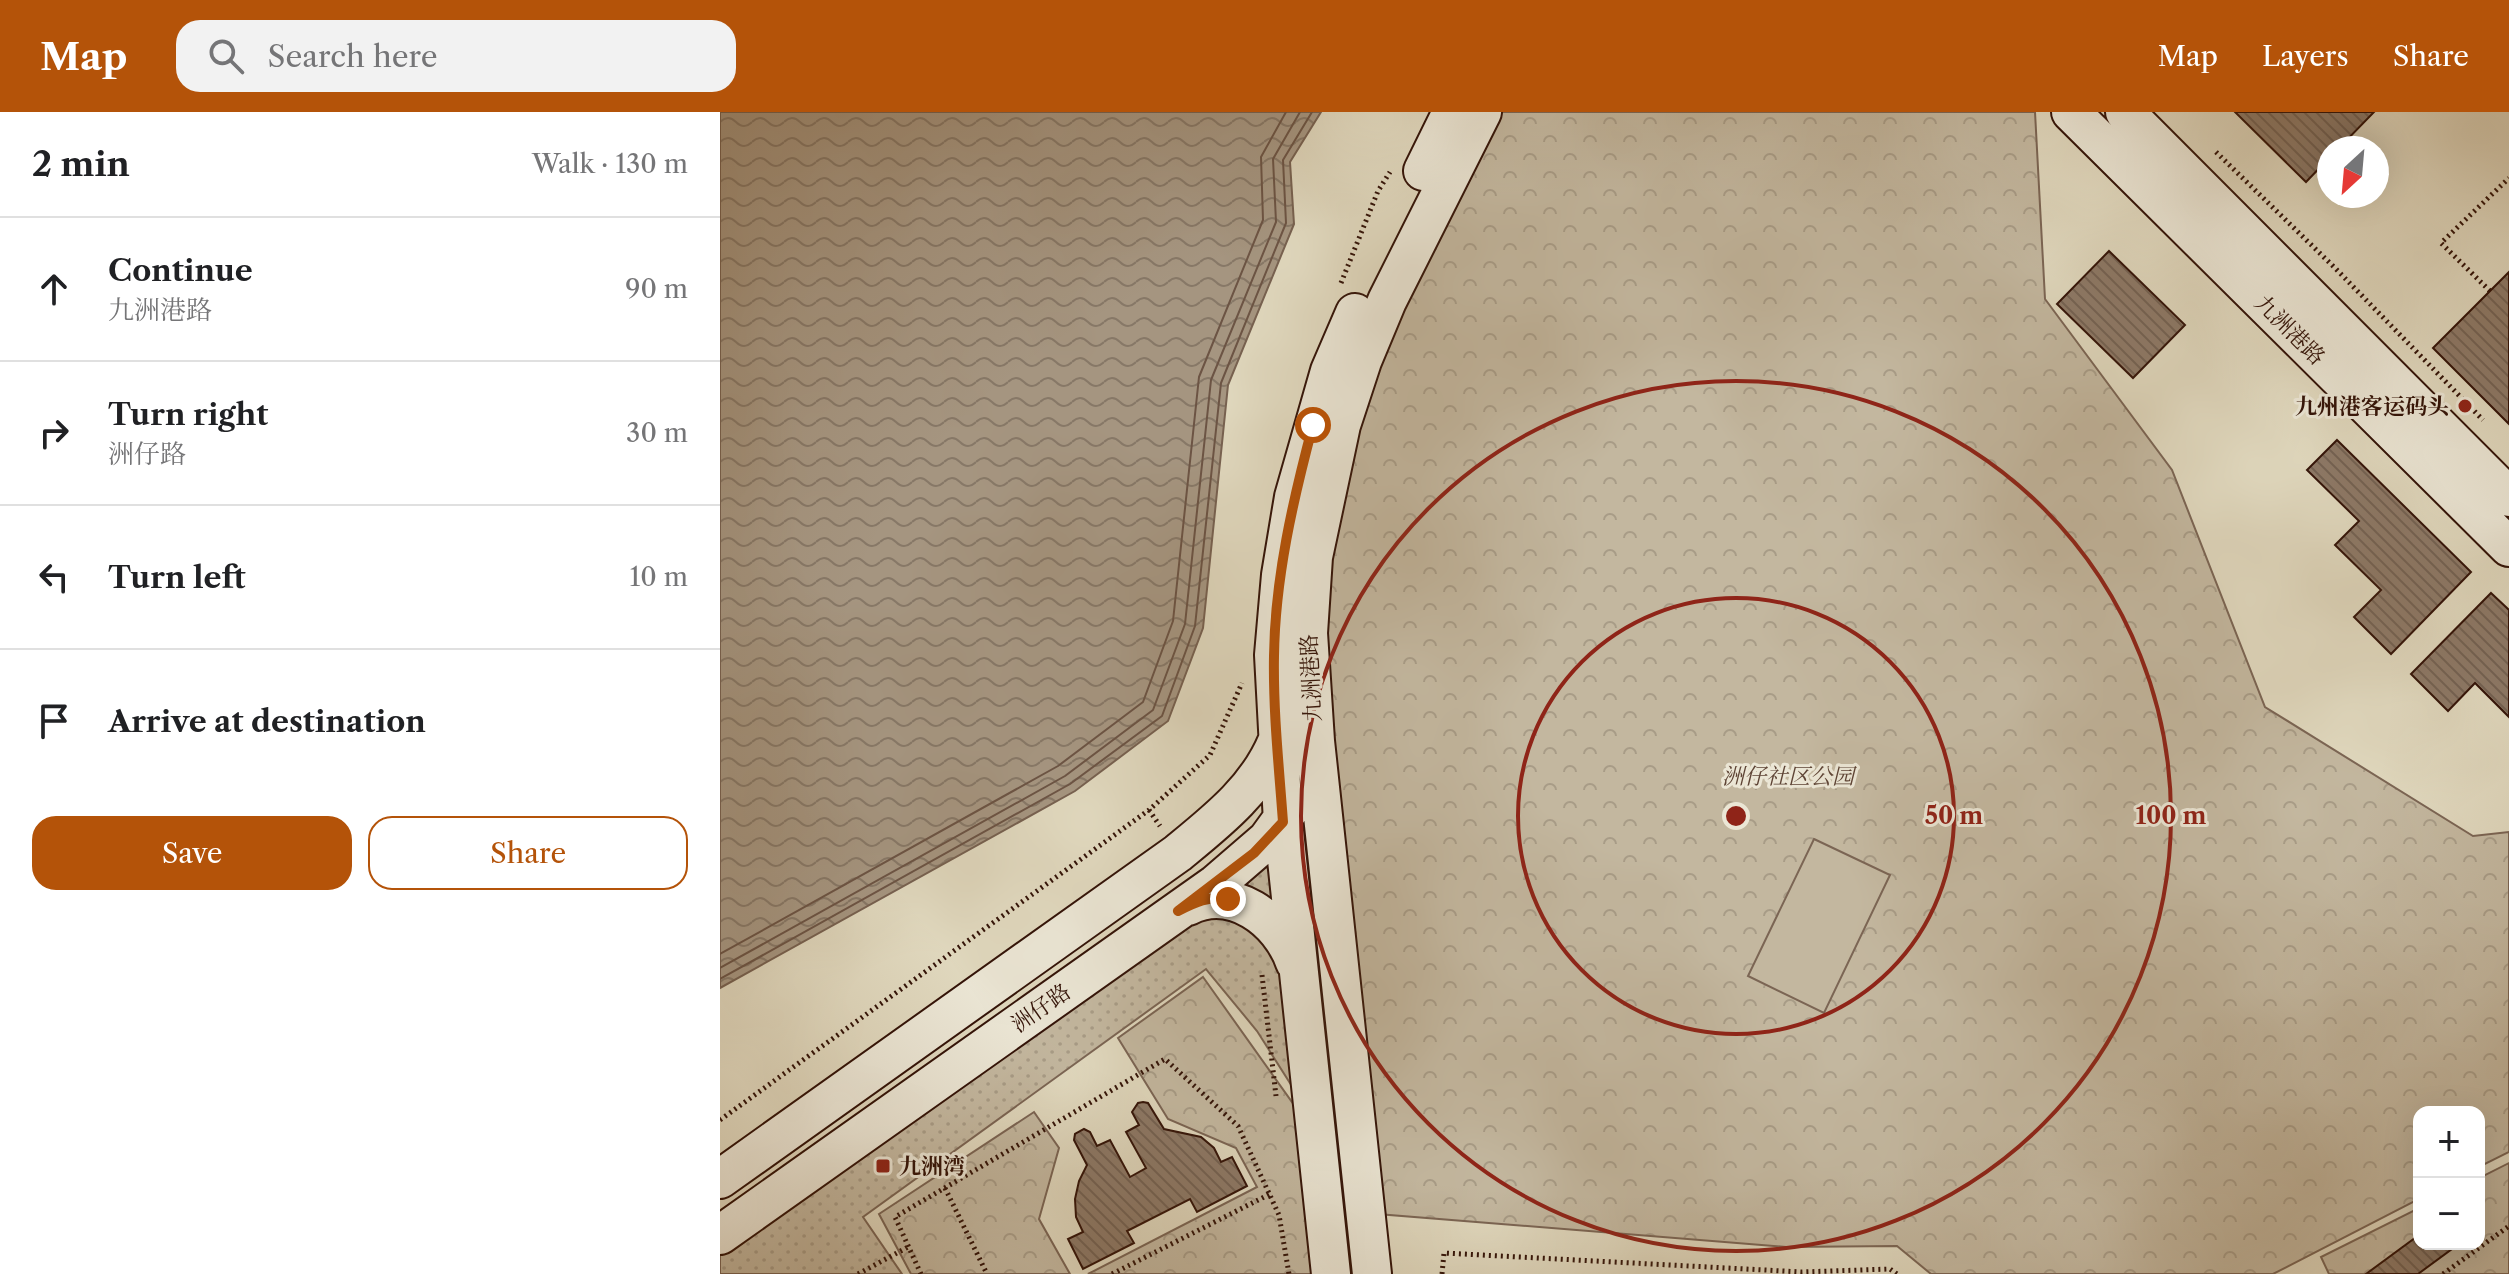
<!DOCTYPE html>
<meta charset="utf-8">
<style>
:root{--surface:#fff;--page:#f2f2f2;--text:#202124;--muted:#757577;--line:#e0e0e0;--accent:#b45309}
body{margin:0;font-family:"Libre Caslon Text","Noto Serif SC",serif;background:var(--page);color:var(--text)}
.controls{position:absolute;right:24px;bottom:24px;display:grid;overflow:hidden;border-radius:16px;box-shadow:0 8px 32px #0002}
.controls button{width:72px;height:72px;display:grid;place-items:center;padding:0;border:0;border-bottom:2px solid var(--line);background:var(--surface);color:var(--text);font:40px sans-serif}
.compass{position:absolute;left:1597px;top:24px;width:72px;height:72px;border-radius:50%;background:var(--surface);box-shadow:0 8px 32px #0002;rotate:206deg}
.stop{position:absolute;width:24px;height:24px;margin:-18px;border:6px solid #b45309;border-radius:50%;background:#fff}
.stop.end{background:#b45309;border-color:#fff;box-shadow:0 2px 8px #0008}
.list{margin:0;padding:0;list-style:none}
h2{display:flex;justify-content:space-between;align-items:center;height:104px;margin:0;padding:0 32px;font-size:34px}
h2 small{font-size:26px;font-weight:400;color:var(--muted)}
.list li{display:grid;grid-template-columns:52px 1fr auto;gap:24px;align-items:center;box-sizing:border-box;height:144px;padding:0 32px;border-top:2px solid var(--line)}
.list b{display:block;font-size:30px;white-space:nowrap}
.list p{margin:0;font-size:26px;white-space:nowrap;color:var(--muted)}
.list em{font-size:26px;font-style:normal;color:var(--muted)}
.actions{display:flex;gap:16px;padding:24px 32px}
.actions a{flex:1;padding:18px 0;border:2px solid var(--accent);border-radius:24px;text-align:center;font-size:28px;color:var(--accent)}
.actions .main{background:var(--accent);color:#fff}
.icon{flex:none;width:44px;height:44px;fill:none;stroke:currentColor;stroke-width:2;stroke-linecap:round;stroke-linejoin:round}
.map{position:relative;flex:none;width:1789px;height:1162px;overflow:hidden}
header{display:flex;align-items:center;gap:48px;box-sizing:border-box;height:112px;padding:0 40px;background:var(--accent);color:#fff}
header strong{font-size:38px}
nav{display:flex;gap:44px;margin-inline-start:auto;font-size:28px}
.search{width:560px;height:72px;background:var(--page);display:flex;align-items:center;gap:20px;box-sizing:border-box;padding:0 28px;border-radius:24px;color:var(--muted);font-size:30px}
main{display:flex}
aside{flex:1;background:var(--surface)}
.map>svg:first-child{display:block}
</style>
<header>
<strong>Map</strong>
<div class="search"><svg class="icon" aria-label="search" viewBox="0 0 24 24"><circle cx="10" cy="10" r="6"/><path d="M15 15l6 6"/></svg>Search here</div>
<nav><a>Map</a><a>Layers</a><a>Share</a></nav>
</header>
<main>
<aside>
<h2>2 min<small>Walk · 130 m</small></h2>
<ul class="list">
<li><svg class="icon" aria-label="ahead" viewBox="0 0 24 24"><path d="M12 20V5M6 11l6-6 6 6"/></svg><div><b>Continue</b><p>九洲港路</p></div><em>90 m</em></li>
<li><svg class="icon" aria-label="right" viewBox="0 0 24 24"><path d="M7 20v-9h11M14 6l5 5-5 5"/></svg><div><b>Turn right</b><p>洲仔路</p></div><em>30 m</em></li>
<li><svg class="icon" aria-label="left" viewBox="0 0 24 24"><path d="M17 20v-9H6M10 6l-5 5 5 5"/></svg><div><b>Turn left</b></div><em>10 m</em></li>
<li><svg class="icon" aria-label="arrive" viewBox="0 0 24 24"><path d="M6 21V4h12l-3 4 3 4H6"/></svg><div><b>Arrive at destination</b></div></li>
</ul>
<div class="actions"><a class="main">Save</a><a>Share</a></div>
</aside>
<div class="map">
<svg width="1789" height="1162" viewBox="0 0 1789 1162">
<defs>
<pattern id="grass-dots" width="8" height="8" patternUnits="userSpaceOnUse" patternTransform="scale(2)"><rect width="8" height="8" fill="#c3b79f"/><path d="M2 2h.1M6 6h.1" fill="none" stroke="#a89c87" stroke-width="1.8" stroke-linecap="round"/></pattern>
<pattern id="forest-crowns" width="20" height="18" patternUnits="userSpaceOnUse" patternTransform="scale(2)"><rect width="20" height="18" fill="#c3b79f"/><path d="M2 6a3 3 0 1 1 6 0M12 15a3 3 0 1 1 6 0" fill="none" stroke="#a89c87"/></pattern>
<pattern id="water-waves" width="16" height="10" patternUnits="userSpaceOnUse" patternTransform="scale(2)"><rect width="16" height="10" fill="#a59580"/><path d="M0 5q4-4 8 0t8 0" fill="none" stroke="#877867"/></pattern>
<pattern id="building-back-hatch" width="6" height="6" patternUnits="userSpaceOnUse" patternTransform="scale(2)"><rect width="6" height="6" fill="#8d7967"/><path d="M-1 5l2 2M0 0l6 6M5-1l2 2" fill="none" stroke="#746253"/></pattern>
</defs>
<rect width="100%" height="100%" fill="#e0d8be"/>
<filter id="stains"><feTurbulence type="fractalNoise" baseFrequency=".0025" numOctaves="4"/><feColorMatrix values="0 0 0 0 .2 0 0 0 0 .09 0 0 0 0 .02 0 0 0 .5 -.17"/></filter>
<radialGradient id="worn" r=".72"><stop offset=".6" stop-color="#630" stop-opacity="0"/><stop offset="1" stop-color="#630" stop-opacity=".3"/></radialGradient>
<!-- grass -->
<path fill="url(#grass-dots)" stroke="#7b6554" stroke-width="2" d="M 558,735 L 582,990 L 537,919 L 486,857 L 143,1105 L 182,1162 L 0,1162 L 0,1131 Z"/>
<!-- forest -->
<path fill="url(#forest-crowns)" stroke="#7b6554" stroke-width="2" d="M 762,0 L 1315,0 L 1325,187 L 1452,358 L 1545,595 L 1753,724 L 1789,720 L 1789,1040 L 1759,1055 L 1759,1000 L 1699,1000 L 1699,1087 L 1553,1162 L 1211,1162 L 1177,1134 L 1066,1135 L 645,1101 L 598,703 L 606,377 Z
M 483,865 L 579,1000 L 602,1162 L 368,1162 L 537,1075 L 516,1036 L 448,1007 L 398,926 Z
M 314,1000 L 339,1036 L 319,1107 L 350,1162 L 191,1162 L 159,1102 Z
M 1789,1051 L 1789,1162 L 1609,1162 L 1601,1145 L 1699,1096 L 1699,1132 L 1759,1132 L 1759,1066 Z"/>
<!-- pitch -->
<path fill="#c3b79f" stroke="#7b6554" stroke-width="2" d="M 1094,727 L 1170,763 L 1104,901 L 1028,864 Z"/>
<!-- water -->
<path fill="url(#water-waves)" stroke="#776150" stroke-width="2" d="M 0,0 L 601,0 L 570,50 L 574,112 L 508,273 L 483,516 L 448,609 L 355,679 L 0,876 Z"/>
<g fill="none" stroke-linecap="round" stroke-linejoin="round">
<!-- shore -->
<path stroke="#6c5444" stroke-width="2" d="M 0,842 L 338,654 L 423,590 L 453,509 L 479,265 L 543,108 L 541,45 L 566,0
M 0,856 L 345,664 L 433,598 L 465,512 L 491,268 L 556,110 L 553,47 L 580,0
M 0,867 L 350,672 L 442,604 L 475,514 L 501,271 L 566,111 L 563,48 L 592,0"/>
</g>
<!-- building -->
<path fill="url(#building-back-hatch)" stroke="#331308" stroke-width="2" d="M 1515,0 L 1654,0 L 1619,36 L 1609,36 L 1609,46 L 1586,70 Z
M 1389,139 L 1465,213 L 1413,266 L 1337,192 Z
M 1789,160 L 1789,312 L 1713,236 Z
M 1617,328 L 1751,460 L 1671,542 L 1634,505 L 1661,478 L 1615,433 L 1639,409 L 1587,358 Z
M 1771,481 L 1789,498 L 1789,605 L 1755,571 L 1728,599 L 1691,562 Z
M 423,990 L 428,991 L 444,1017 L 481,1025 L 494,1036 L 501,1050 L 512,1045 L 527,1074 L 477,1100 L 470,1087 L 407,1119 L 414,1131 L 363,1157 L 348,1127 L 363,1120 L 356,1105 L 355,1087 L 359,1069 L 367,1053 L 354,1028 L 355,1022 L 364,1017 L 370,1020 L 377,1034 L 390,1028 L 410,1065 L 426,1056 L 406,1020 L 419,1013 L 412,1000 L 418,991 Z
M 1699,1123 L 1699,1132 L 1736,1134 L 1698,1162 L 1646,1162 Z"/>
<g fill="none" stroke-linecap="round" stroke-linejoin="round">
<defs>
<path id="secondary" d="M 1351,0 L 1789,435
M 1405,0 L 1789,385
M 703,59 L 732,0
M 468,794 C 512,772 560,807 575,850
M 0,1067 L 458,741 C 497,709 537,678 557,630
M 0,1123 L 496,772 L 547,728 L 571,695
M 611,1162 L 563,710 L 554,543 L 561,463 L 574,385 L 610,259 L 635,201
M 652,1162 L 595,629 L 588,521 L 593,445 L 621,313 L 642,249 L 667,189 L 762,0"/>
</defs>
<!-- secondary casing -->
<use href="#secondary" stroke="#331308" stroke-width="42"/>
<!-- path -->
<path stroke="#331308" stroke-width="5" stroke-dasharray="2 4" stroke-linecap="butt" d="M 1496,40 L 1615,156 L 1763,308
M 621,171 L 658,79 L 670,60
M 1770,179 L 1721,131 L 1789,66
M 429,698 L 440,714
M 542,863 L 556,984
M 0,1008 L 429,698 L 490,643 L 522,571
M 225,1076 L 267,1162
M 138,1162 L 188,1135
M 201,1162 L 175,1105 L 445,947 L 518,1014 L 559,1103 L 569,1162
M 392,1162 L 550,1082
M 722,1162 L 724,1141 L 1082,1160 L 1170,1157 L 1177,1162
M 1723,1162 L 1789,1114"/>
<!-- secondary -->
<use href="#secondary" stroke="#ebe6d5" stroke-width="38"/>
</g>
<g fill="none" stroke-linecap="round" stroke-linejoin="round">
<!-- route -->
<path stroke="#b45309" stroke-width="10" d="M 508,787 C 488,784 476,790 458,799 L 534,741 L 563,710 C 559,655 553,599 554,544 C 555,466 573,388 593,313"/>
</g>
<!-- distance rings -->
<g fill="none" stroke="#8f2418" stroke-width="4">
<circle cx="1016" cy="704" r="218"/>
<circle cx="1016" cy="704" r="435"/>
</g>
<!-- markers -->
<g fill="#8f2418" stroke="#ebe6d5" stroke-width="3">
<circle cx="1745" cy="294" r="8"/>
<rect x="155" y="1046" width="16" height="16" rx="4"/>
</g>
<g text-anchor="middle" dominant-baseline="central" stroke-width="6" stroke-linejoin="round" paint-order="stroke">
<!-- street labels -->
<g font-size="22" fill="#331308" stroke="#ebe6d5">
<text transform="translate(1570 218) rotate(45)">九洲港路</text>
<text transform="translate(591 566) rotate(-93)">九洲港路</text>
<text transform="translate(321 896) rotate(-35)">洲仔路</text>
</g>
<!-- poi labels -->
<g font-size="22" font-weight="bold" fill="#331308" stroke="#ebe6d5" text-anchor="end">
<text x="1729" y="294">九州港客运码头</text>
<text x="179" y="1054" text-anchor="start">九洲湾</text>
</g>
<!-- park labels -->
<g font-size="22" font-style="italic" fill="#5e4435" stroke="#ebe6d5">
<text x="1068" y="664">洲仔社区公园</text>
</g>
</g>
<circle cx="1016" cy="704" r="12" fill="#8f2418" stroke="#ebe6d5" stroke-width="4"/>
<g font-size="24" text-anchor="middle" font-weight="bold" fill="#8f2418" stroke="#ebe6d5" stroke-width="6" stroke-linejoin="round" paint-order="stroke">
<text x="1234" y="712">50 m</text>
<text x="1451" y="712">100 m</text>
</g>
<rect width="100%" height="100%" filter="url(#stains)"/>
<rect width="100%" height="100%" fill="url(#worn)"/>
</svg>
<div class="controls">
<button>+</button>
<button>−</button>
</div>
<svg class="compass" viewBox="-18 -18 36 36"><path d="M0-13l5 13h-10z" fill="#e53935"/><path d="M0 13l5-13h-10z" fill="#757577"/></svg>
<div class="stop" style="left:593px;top:313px"></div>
<div class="stop end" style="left:508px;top:787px"></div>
</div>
</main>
